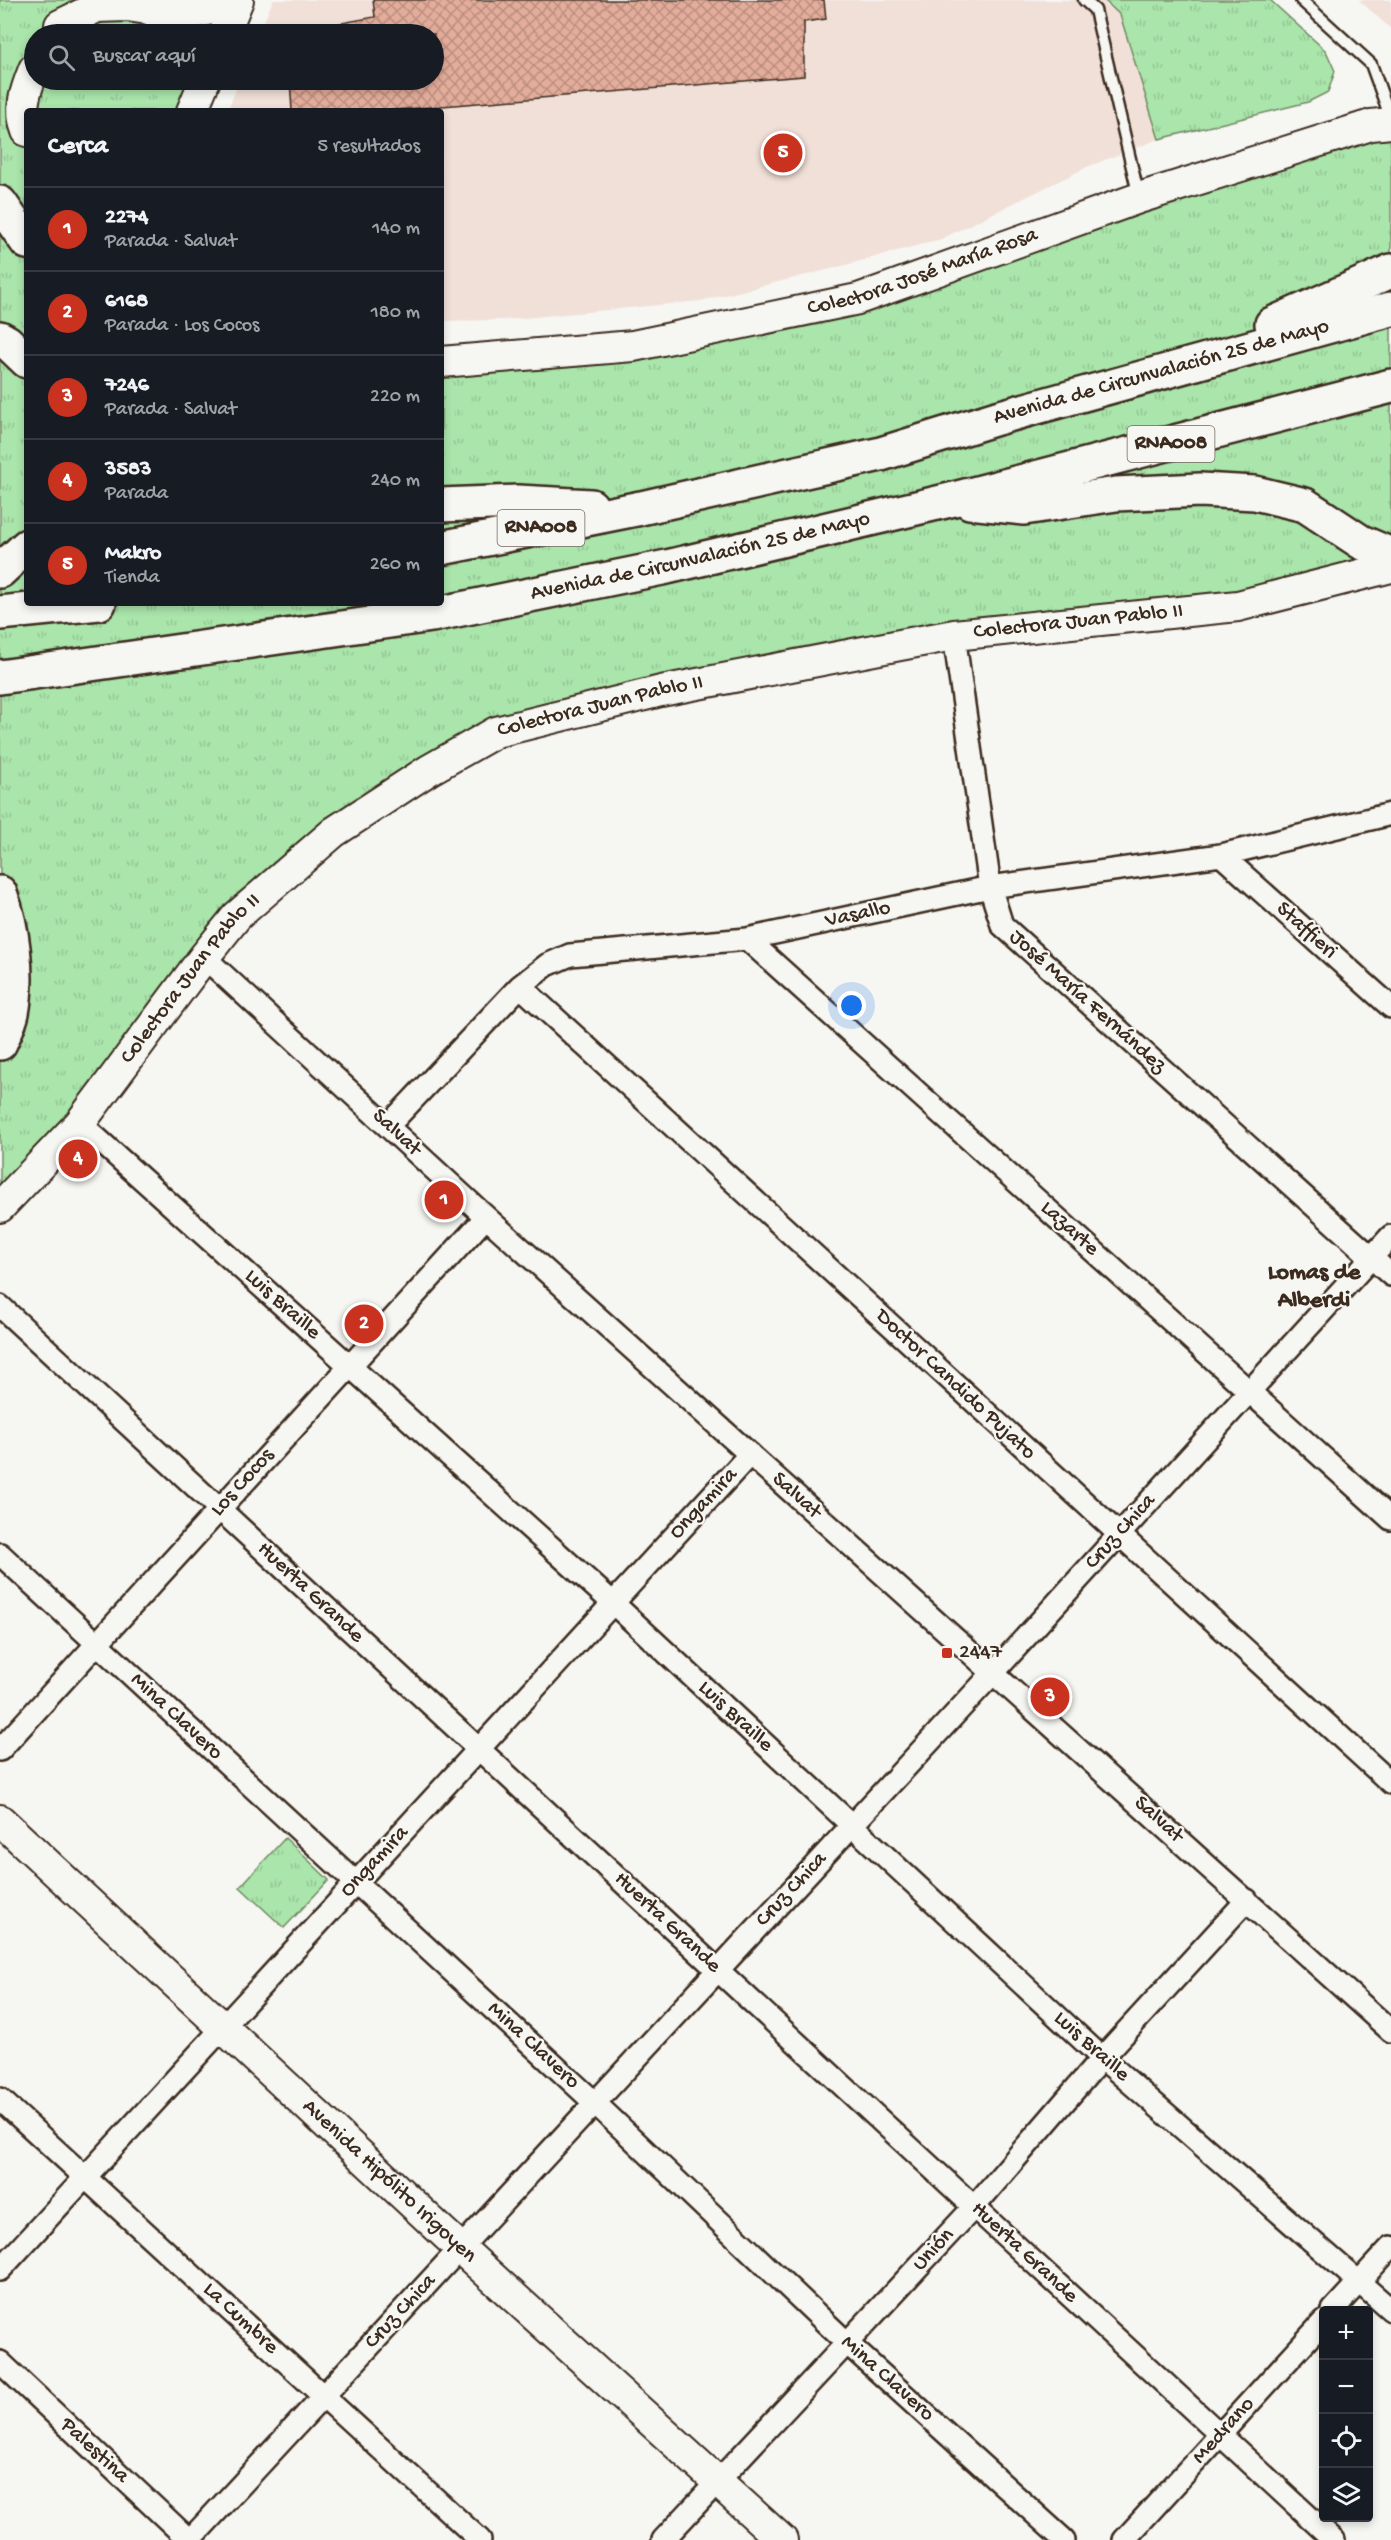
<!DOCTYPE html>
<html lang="es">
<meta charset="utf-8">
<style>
:root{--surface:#171b24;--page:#242831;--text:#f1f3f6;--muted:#9ea1a6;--line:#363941;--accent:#c8321e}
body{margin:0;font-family:"Gochi Hand",sans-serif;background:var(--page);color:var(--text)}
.controls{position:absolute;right:18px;bottom:18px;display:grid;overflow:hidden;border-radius:6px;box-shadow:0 3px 9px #0003}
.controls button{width:54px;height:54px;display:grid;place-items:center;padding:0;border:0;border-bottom:2px solid var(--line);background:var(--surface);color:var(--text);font:30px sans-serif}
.you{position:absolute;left:852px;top:1006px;width:21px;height:21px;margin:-15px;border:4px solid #fff;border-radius:50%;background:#1a73e8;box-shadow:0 0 0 9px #1a73e833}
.badge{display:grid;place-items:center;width:39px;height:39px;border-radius:50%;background:var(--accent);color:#fff;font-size:20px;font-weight:700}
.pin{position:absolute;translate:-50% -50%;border:3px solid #fff;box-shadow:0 2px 6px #0006}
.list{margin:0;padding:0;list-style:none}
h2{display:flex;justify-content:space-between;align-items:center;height:78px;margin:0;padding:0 24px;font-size:26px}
h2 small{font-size:20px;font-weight:400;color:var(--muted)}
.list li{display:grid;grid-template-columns:39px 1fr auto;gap:18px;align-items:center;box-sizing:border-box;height:84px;padding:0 24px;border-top:2px solid var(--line)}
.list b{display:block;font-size:22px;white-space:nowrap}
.list p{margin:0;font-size:20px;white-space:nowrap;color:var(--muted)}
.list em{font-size:20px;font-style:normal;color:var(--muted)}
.icon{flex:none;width:33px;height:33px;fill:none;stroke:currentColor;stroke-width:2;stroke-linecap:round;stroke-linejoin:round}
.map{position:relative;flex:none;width:1391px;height:2540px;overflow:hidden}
.search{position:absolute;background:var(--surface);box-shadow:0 3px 9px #0003;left:24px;top:24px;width:420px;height:66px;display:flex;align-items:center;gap:15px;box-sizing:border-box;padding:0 21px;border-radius:33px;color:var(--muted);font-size:22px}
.panel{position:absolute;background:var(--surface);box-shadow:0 3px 9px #0003;left:24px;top:108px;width:420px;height:498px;border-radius:6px}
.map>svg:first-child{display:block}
</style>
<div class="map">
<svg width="1391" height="2540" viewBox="0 0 1391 2540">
<defs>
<pattern id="grass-tufts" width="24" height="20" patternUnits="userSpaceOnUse" patternTransform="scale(1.5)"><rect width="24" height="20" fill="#aae5ab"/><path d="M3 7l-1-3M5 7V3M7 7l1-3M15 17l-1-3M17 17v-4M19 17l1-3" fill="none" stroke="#93c593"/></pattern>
<pattern id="building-cross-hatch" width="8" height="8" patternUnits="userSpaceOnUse" patternTransform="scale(1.5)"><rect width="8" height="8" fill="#e4ad9b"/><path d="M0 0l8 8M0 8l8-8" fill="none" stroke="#ba8d7e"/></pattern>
</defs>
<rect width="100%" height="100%" fill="#f6f6f2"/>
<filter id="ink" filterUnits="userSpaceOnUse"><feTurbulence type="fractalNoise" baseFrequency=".0167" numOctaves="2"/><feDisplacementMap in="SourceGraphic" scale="12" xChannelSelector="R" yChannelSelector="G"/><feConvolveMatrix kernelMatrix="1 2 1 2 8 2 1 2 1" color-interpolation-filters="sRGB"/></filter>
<g filter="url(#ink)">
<!-- built -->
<path fill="#f1e0d8" d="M 273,0 L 1104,0 L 1120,15 L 1159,139 L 1089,166 L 941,239 L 827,270 L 700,301 L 503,320 L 441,321 L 441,111 L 227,111 L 240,80 L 434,80 L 434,34 L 259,34 Z
M 1359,0 L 1391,0 L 1391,29 Z"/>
<!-- grass -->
<path fill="url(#grass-tufts)" stroke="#728864" stroke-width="1.5" d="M 0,0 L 238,0 L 224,34 L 34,34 L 34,80 L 205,80 L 192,111 L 27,111 L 27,603 L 441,603 L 441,362 L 858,299 L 1391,123 L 1391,567 L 954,635 L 496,732 L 237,916 L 0,1207 Z
M 1104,0 L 1270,0 L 1326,51 L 1335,71 L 1328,92 L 1308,102 L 1159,139 L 1120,15 Z
M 285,1838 L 329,1880 L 284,1928 L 240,1887 Z"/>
<!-- building -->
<path fill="url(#building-cross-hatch)" stroke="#3b2a1e" stroke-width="1.5" d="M 373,0 L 824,0 L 826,19 L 804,22 L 804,76 L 382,111 L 292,111 L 290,80 L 434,80 L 434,34 L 331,34 L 330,25 L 375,17 Z"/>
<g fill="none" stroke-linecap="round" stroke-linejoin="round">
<defs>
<path id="lane" d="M 1084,0 L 1095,10 L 1139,197
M 1301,0 L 1371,64 L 1391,119"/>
<path id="street" d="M 954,635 L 990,887 L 1002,925 L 1391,1275
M 1221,855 L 1391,1007
M 747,939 L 1391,1519
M 204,957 L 486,1217 L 1391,2031
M 520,986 L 1391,1783
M 80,1123 L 613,1603 L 1102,2058 L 1391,2310
M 388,1126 L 520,986 L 547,965 L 570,955 L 747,939 L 990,887 L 1221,855 L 1391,814
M 0,1306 L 1334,2540
M 0,1554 L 595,2103 L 847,2343 L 1064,2540
M 0,1750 L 486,1217
M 0,2099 L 480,2540
M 0,2270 L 750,1454
M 1333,2310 L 1391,2247
M 0,2362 L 189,2540
M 190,2540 L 994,1672 L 1391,1236
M 663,2540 L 974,2207 L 1102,2058 L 1247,1900
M 1124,2540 L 1324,2321"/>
<g id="secondary">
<path d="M 148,0 L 154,10 C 178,14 205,17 224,0"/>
<path d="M 60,25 L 97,7 L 127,6 L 154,10 L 171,34"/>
<path d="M 224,34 L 238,0"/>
<path d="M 192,111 L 205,80"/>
<path d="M 27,131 C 18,109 26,89 34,69"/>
<path id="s1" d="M 441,362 L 633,346 L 858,299 L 1139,198 L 1371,125 L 1391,123"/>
<path id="s2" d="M 0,1207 L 80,1123 L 204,957 L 237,916 L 334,832 L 429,770 L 496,732 L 661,691 L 900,645 L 954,635 L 1238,606 L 1391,567"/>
<path id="s3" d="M 0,1820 L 460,2248 L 782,2540"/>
</g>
<g id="highway">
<path d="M 0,203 L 27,242"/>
<path d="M 1272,324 L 1391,271"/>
<path d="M 0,338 L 7,342 L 27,361"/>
<path d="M 970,502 L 1024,508 L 1116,494 L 1200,490 L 1255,493 L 1305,505 L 1361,542 L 1391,555"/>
<path d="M 441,505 L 518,502 L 591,506"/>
<path id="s4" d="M 441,548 L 641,508 L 881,454 L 997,418 L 1391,309"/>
<path d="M 0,571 L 27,546"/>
<path d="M 0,613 L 99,603"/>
<path id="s5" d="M 0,677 L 432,615 L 667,567 L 950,500 L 1391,386"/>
<path d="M 0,893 C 13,927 19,976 12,1013 C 10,1023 4,1034 0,1043"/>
</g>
</defs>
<!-- lane casing -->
<use href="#lane" stroke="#3b2a1e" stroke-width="15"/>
<!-- street casing -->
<use href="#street" stroke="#3b2a1e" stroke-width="26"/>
<!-- secondary casing -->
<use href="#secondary" stroke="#3b2a1e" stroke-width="34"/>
<!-- highway casing -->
<use href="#highway" stroke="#3b2a1e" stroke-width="38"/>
<!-- lane -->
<use href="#lane" stroke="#f6f6f2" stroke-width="10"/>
<!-- street -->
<use href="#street" stroke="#f6f6f2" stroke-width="21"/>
<!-- secondary -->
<use href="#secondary" stroke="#f6f6f2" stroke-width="30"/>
<!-- highway -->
<use href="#highway" stroke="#f6f6f2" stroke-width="33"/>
</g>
</g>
<!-- markers -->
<rect fill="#c8321e" stroke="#f6f6f2" stroke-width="2" x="941" y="1647" width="12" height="12" rx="3"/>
<g text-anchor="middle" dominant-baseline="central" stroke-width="4.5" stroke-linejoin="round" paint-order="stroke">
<!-- shield labels -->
<g fill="#f6f6f2" stroke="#73675e" stroke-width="1.5">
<rect x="1127.5" y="426" width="87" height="36" rx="4.5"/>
<rect x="497.5" y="510" width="87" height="36" rx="4.5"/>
</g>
<g font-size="21" font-weight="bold" fill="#3b2a1e">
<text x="1171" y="444">RNA008</text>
<text x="541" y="528">RNA008</text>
</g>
<!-- street labels -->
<g font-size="22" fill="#3b2a1e" stroke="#f6f6f2">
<text stroke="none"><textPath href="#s1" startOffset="492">Colectora José María Rosa</textPath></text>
<text stroke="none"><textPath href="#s4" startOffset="742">Avenida de Circunvalación 25 de Mayo</textPath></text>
<text stroke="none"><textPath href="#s5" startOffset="711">Avenida de Circunvalación 25 de Mayo</textPath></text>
<text stroke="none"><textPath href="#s2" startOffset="1288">Colectora Juan Pablo II</textPath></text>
<text stroke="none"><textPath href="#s2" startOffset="802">Colectora Juan Pablo II</textPath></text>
<text transform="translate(858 915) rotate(-12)">Vasallo</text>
<text transform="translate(1306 931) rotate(42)">Staffieri</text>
<text stroke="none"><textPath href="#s2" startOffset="298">Colectora Juan Pablo II</textPath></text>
<text transform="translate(1087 1002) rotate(42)">José María Fernández</text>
<text transform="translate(396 1133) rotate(43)">Salvat</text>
<text transform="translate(1069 1229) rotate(42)">Lazarte</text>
<text transform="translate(282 1305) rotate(42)">Luis Braille</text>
<text transform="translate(955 1385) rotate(43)">Doctor Candido Pujato</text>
<text transform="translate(243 1483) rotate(-48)">Los Cocos</text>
<text transform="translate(796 1496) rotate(42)">Salvat</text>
<text transform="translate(704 1504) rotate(-47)">Ongamira</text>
<text transform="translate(1121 1532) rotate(-48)">Cruz Chica</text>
<text transform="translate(310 1593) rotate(43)">Huerta Grande</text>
<text transform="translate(176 1717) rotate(43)">Mina Clavero</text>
<text transform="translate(735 1717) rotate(43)">Luis Braille</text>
<text transform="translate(1158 1820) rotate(42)">Salvat</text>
<text transform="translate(375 1862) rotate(-47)">Ongamira</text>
<text transform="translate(792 1890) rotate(-47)">Cruz Chica</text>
<text transform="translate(667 1923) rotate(43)">Huerta Grande</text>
<text transform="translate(533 2046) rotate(43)">Mina Clavero</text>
<text transform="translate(1091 2047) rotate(42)">Luis Braille</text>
<text stroke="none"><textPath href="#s3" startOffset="531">Avenida Hipólito Irigoyen</textPath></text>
<text transform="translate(934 2250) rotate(-47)">Unión</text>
<text transform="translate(1024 2253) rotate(43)">Huerta Grande</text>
<text transform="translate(401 2312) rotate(-47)">Cruz Chica</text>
<text transform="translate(240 2319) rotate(43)">La Cumbre</text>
<text transform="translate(887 2379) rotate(42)">Mina Clavero</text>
<text transform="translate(1224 2431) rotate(-48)">Medrano</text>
<text transform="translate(94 2451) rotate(43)">Palestina</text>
</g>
<!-- poi labels -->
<g font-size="22" fill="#3b2a1e" stroke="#f6f6f2" text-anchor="start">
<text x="959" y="1653">2447</text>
</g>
<!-- neighbourhood labels -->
<g font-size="24" font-weight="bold" fill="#3b2a1e" stroke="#f6f6f2">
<text x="1314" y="1273">Lomas de<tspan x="1314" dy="28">Alberdi</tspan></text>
</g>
</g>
</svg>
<div class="controls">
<button>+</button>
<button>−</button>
<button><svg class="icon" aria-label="locate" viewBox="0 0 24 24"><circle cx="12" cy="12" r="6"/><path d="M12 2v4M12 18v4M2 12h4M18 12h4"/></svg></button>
<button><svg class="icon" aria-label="layers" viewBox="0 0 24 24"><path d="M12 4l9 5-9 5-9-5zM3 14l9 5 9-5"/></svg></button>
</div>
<div class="you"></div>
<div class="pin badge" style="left:444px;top:1200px">1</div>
<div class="pin badge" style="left:364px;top:1324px">2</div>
<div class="pin badge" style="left:1050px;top:1697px">3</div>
<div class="pin badge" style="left:78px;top:1159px">4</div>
<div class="pin badge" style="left:783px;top:153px">5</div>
<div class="search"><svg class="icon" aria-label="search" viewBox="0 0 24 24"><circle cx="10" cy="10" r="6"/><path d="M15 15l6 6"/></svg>Buscar aquí</div>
<section class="panel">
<h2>Cerca<small>5 resultados</small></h2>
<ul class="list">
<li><span class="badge">1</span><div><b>2274</b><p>Parada · Salvat</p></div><em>140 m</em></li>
<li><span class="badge">2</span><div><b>6168</b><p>Parada · Los Cocos</p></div><em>180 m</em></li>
<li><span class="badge">3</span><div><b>7246</b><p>Parada · Salvat</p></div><em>220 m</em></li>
<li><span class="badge">4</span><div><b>3583</b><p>Parada</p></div><em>240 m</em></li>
<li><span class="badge">5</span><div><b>Makro</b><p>Tienda</p></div><em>260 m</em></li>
</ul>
</section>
</div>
